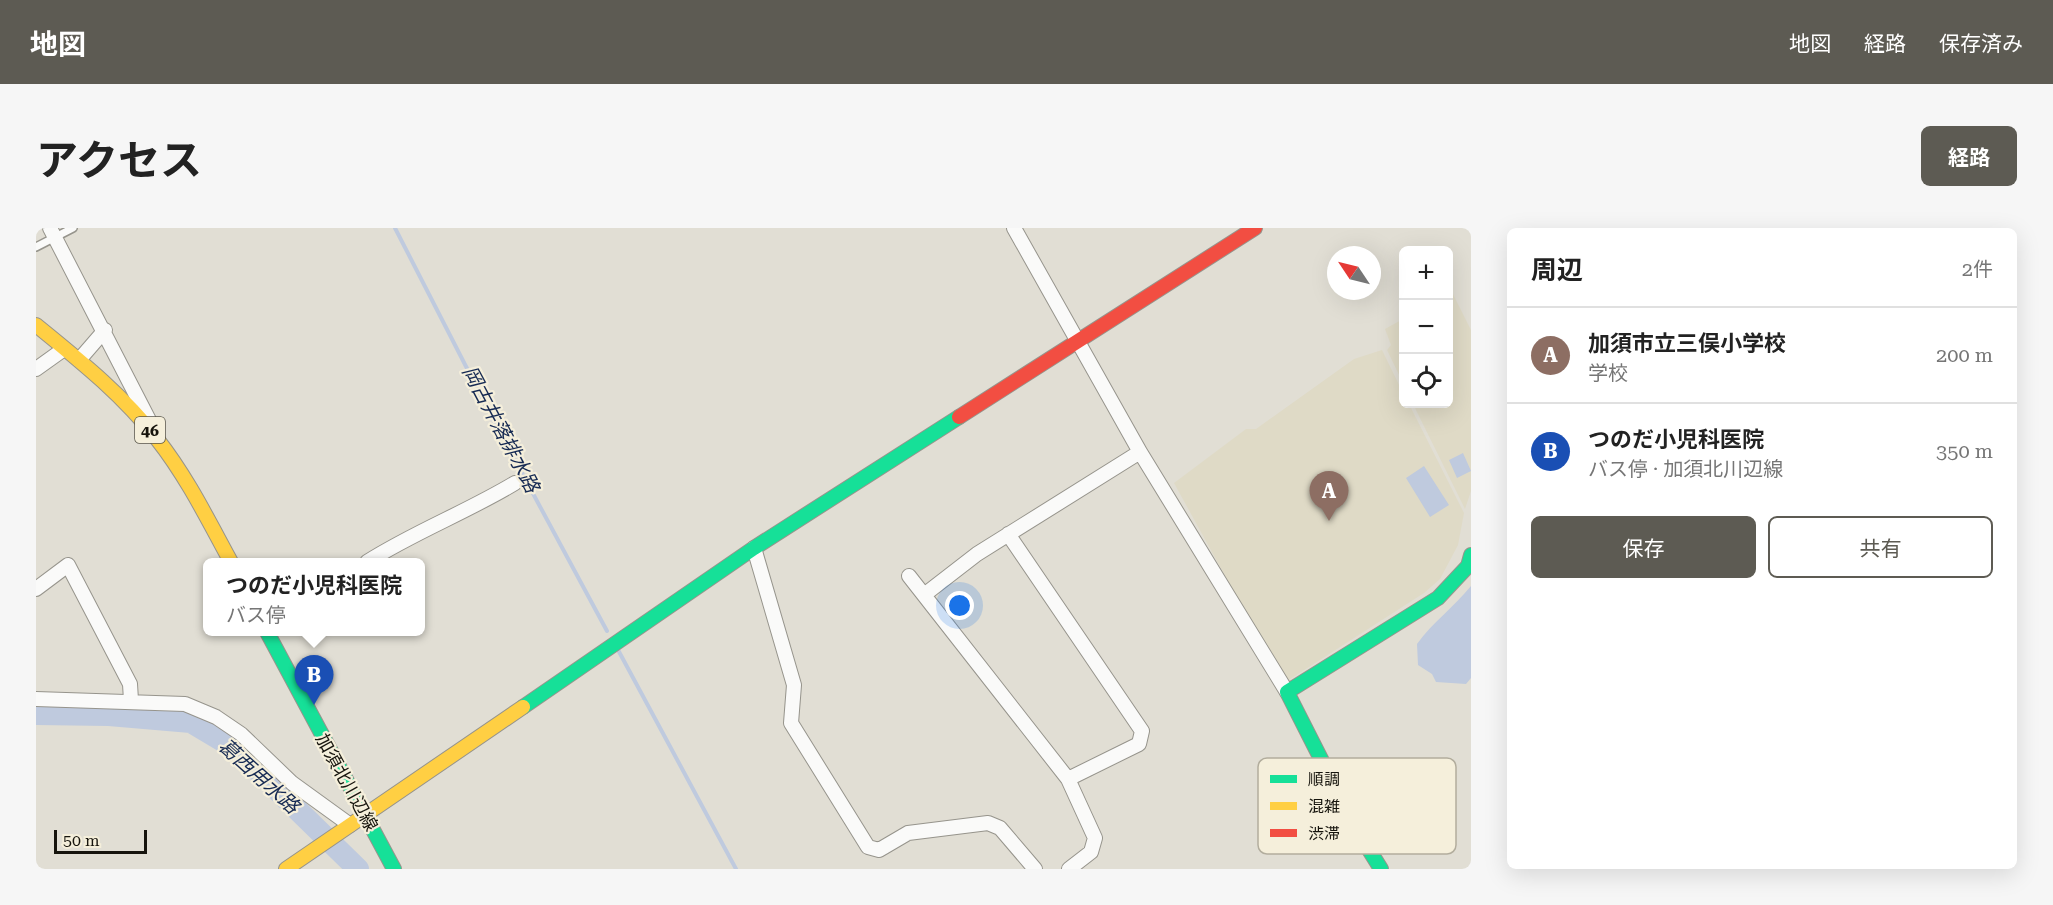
<!DOCTYPE html>
<html lang="ja">
<meta charset="utf-8">
<style>
:root{--surface:#fff;--page:#f6f6f6;--text:#222;--muted:#767676;--line:#e0e0e0;--accent:#5d5b53}
body{margin:0;font-family:"Roboto Serif","Noto Sans JP",serif;background:var(--page);color:var(--text)}
.controls{position:absolute;right:18px;top:18px;display:grid;overflow:hidden;border-radius:9px;box-shadow:0 6px 24px #0002}
.controls button{width:54px;height:54px;display:grid;place-items:center;padding:0;border:0;border-bottom:2px solid var(--line);background:var(--surface);color:var(--text);font:30px sans-serif}
.compass{position:absolute;left:1291px;top:18px;width:54px;height:54px;border-radius:50%;background:var(--surface);box-shadow:0 6px 24px #0002;rotate:305deg}
.scale{position:absolute;left:18px;bottom:15px;width:93px;box-sizing:border-box;padding-left:6px;border:3px solid #16140d;border-top:0;font-size:16px;line-height:21px;white-space:nowrap;color:#16140d;-webkit-text-stroke:4px #f5efdb;paint-order:stroke}
.you{position:absolute;left:924px;top:378px;width:21px;height:21px;margin:-15px;border:4px solid #fff;border-radius:50%;background:#1a73e8;box-shadow:0 0 0 9px #1a73e833}
.badge{display:grid;place-items:center;width:39px;height:39px;border-radius:50%;background:var(--accent);color:#fff;font-size:20px;font-weight:700}
.pin{position:absolute;translate:-50% -50px;filter:drop-shadow(0 2px 3px #0008)}
.pin::after{content:'';position:absolute;top:32px;width:21px;height:18px;background:inherit;clip-path:polygon(0 0,100% 0,50% 100%)}
.popup{position:absolute;left:167px;top:330px;width:222px;height:78px;box-sizing:border-box;display:grid;place-content:center;border-radius:9px;background:var(--surface);filter:drop-shadow(0 2px 4px #0005);font-size:20px;white-space:nowrap;color:var(--muted)}
.popup b{font-size:22px;color:var(--text)}
.popup::after{content:'';position:absolute;left:50%;top:100%;margin-left:-12px;border:12px solid transparent;border-top-color:var(--surface)}
.list{margin:0;padding:0;list-style:none}
h2{display:flex;justify-content:space-between;align-items:center;height:78px;margin:0;padding:0 24px;font-size:26px}
h2 small{font-size:20px;font-weight:400;color:var(--muted)}
.list li{display:grid;grid-template-columns:39px 1fr auto;gap:18px;align-items:center;box-sizing:border-box;height:96px;padding:0 24px;border-top:2px solid var(--line)}
.list b{display:block;font-size:22px;white-space:nowrap}
.list p{margin:0;font-size:20px;white-space:nowrap;color:var(--muted)}
.list em{font-size:20px;font-style:normal;color:var(--muted)}
.actions{display:flex;gap:12px;padding:18px 24px}
.actions a{flex:1;padding:14px 0;border:2px solid var(--accent);border-radius:9px;text-align:center;font-size:21px;color:var(--accent)}
.actions .main{background:var(--accent);color:#fff}
.icon{flex:none;width:33px;height:33px;fill:none;stroke:currentColor;stroke-width:2;stroke-linecap:round;stroke-linejoin:round}
.map{position:relative;flex:none;width:1435px;height:641px;overflow:hidden;border-radius:9px}
header{display:flex;align-items:center;gap:36px;box-sizing:border-box;height:84px;padding:0 30px;background:var(--accent);color:#fff}
header strong{font-size:28px}
nav{display:flex;gap:33px;margin-inline-start:auto;font-size:21px}
.intro{display:flex;align-items:center;justify-content:space-between;box-sizing:border-box;height:144px;padding:0 36px}
h1{margin:0;font-size:42px}
.button{padding:15px 27px;border-radius:9px;background:var(--accent);color:#fff;font-size:21px;font-weight:700}
main{display:flex;gap:36px;padding:0 36px}
aside{flex:1;background:var(--surface);border-radius:9px;box-shadow:0 6px 24px #0002}
.map>svg:first-child{display:block}
</style>
<header>
<strong>地図</strong>
<nav><a>地図</a><a>経路</a><a>保存済み</a></nav>
</header>
<div class="intro"><h1>アクセス</h1><a class="button">経路</a></div>
<main>
<div class="map">
<svg width="1435" height="641" viewBox="0 0 1435 641">
<rect width="100%" height="100%" fill="#e1ded4"/>
<!-- built -->
<path fill="#dfdac6" d="M 1417,66 L 1435,102 L 1435,263 L 1429,281 L 1377,176 L 1412,176 L 1412,68 Z
M 1367,91 L 1367,155 L 1351,122 L 1355,117 L 1349,101 Z
M 1346,122 L 1367,165 L 1368,176 L 1373,176 L 1428,285 L 1422,317 L 1404,351 L 1388,365 L 1248,455 L 1138,255 L 1210,201 L 1220,201 L 1318,131 Z"/>
<!-- water -->
<path fill="#bfcade" d="M 1427,225 L 1435,243 L 1421,250 L 1413,232 Z
M 1388,238 L 1413,277 L 1394,289 L 1370,250 Z
M 1435,358 L 1435,450 L 1430,456 L 1400,454 L 1396,446 L 1382,437 L 1381,416 C 1397,394 1418,379 1435,358 Z"/>
<g fill="none" stroke-linecap="round" stroke-linejoin="round">
<!-- stream -->
<path stroke="#bfcade" stroke-width="4" d="M 359,0 L 459,195 L 571,403
M 581,420 L 700,641"/>
<!-- river -->
<path stroke="#bfcade" stroke-width="22" d="M 0,486 L 73,487 L 155,494 L 197,519 L 322,641"/>
<defs>
<path id="lane" d="M 0,19 L 37,0"/>
<path id="street" d="M 14,0 L 116,198
M 978,0 L 1104,224 L 1251,464
M 43,132 L 69,102
M 0,141 L 28,121
M 972,306 L 1106,503 L 1103,516 L 1032,551
M 718,320 L 758,457 L 755,495 L 832,619 L 843,622 L 872,605 L 952,595 L 964,600 L 999,641
M 331,334 C 378,304 431,284 479,255
M 873,348 L 1032,551 L 1059,610 L 1055,624 L 1033,641
M 0,361 L 32,337 L 94,456 L 95,472
M 888,367 L 941,326 L 1104,224
M 0,471 L 149,476 L 180,489 L 205,506 L 256,555 L 314,597"/>
<path id="fast" d="M 231,404 L 358,641
M 487,479 L 718,320 L 923,189
M 1345,641 L 1322,604 L 1251,464 L 1402,370 L 1432,338 L 1435,327"/>
<path id="slow" d="M 0,97 C 43,132 87,167 121,211 C 151,249 172,292 195,334
M 250,641 L 487,479"/>
<path id="jam" d="M 923,189 L 1219,0"/>
</defs>
<!-- lane casing -->
<use href="#lane" stroke="#96948c" stroke-width="10"/>
<!-- street casing -->
<use href="#street" stroke="#96948c" stroke-width="16"/>
<!-- fast casing -->
<use href="#fast" stroke="#96948c" stroke-width="16"/>
<!-- slow casing -->
<use href="#slow" stroke="#96948c" stroke-width="16"/>
<!-- jam casing -->
<use href="#jam" stroke="#96948c" stroke-width="16"/>
<!-- lane -->
<use href="#lane" stroke="#fafaf9" stroke-width="7"/>
<!-- street -->
<use href="#street" stroke="#fafaf9" stroke-width="14"/>
<!-- fast -->
<use href="#fast" stroke="#16e098" stroke-width="14"/>
<!-- slow -->
<use href="#slow" stroke="#ffcf43" stroke-width="14"/>
<!-- jam -->
<use href="#jam" stroke="#f24e42" stroke-width="14"/>
</g>
<g text-anchor="middle" dominant-baseline="central" stroke-width="4.5" stroke-linejoin="round" paint-order="stroke">
<!-- shield labels -->
<rect fill="#f5efdb" stroke="#59564b" stroke-width="1.5" x="99" y="189" width="30" height="26" rx="4.5"/>
<g font-size="16" font-weight="bold" fill="#16140d">
<text x="114" y="202">46</text>
</g>
<!-- street labels -->
<g font-size="18" fill="#16140d" stroke="#f5efdb">
<text transform="translate(311 554) rotate(61)">加須北川辺線</text>
</g>
<!-- water labels -->
<g font-size="20" font-style="italic" fill="#162a53" stroke="#f5efdb">
<text transform="translate(465 201) rotate(62)">岡古井落排水路</text>
<text transform="translate(223 548) rotate(42)">葛西用水路</text>
</g>
</g>
<!-- legend -->
<rect x="1222" y="530" width="198" height="96" rx="9" fill="#f5efdb" stroke="#b2ad9d" stroke-width="1.5"/>
<rect x="1234" y="547" width="27" height="8" fill="#16e098"/>
<rect x="1234" y="574" width="27" height="8" fill="#ffcf43"/>
<rect x="1234" y="601" width="27" height="8" fill="#f24e42"/>
<g font-size="16" fill="#16140d">
<text x="1272" y="557">順調</text>
<text x="1272" y="584">混雑</text>
<text x="1272" y="611">渋滞</text>
</g>
</svg>
<div class="controls">
<button>+</button>
<button>−</button>
<button><svg class="icon" aria-label="locate" viewBox="0 0 24 24"><circle cx="12" cy="12" r="6"/><path d="M12 2v4M12 18v4M2 12h4M18 12h4"/></svg></button>
</div>
<svg class="compass" viewBox="-18 -18 36 36"><path d="M0-13l5 13h-10z" fill="#e53935"/><path d="M0 13l5-13h-10z" fill="#767676"/></svg>
<div class="scale">50 m</div>
<div class="you"></div>
<div class="pin badge" style="left:1293px;top:293px;background:#8d6e63">A</div>
<div class="pin badge" style="left:278px;top:477px;background:#1a4fb4">B</div>
<div class="popup"><b>つのだ小児科医院</b>バス停</div>
</div>
<aside>
<h2>周辺<small>2件</small></h2>
<ul class="list">
<li><span class="badge" style="background:#8d6e63">A</span><div><b>加須市立三俣小学校</b><p>学校</p></div><em>200 m</em></li>
<li><span class="badge" style="background:#1a4fb4">B</span><div><b>つのだ小児科医院</b><p>バス停 · 加須北川辺線</p></div><em>350 m</em></li>
</ul>
<div class="actions"><a class="main">保存</a><a>共有</a></div>
</aside>
</main>
